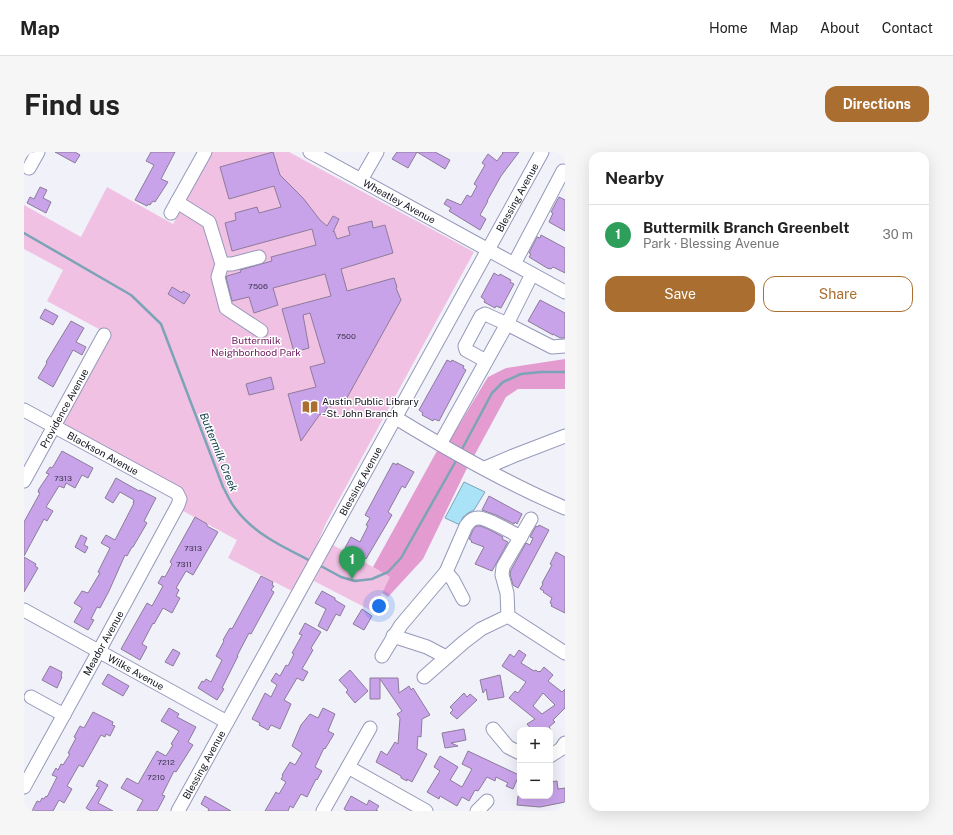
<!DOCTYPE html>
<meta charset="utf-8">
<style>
:root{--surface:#fff;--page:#f6f6f6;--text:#222;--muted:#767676;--line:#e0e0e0;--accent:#aa6e31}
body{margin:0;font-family:"Public Sans",sans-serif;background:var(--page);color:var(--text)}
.controls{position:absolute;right:12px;bottom:12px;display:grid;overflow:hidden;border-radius:8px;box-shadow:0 4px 16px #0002}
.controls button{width:36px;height:36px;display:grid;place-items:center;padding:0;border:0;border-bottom:1px solid var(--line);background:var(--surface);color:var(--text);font:20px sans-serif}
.you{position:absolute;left:355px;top:454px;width:14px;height:14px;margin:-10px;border:3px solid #fff;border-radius:50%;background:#1a73e8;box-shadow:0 0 0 6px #1a73e833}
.badge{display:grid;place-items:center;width:26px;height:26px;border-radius:50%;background:var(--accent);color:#fff;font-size:13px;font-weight:700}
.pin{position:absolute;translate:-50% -33px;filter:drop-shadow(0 1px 2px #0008)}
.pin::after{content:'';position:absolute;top:21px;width:14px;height:12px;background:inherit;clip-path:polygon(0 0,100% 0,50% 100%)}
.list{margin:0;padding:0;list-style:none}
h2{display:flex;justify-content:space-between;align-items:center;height:52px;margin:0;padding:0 16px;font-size:17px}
h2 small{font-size:13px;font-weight:400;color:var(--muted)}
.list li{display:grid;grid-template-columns:26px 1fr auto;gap:12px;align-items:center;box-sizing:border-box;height:60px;padding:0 16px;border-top:1px solid var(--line)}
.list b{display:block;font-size:15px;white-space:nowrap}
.list p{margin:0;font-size:13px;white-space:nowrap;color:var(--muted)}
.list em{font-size:13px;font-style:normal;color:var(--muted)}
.actions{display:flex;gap:8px;padding:12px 16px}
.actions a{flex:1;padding:9px 0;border:1px solid var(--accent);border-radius:12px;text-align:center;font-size:14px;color:var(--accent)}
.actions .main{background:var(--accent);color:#fff}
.map{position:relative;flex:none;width:541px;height:659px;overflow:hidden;border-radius:12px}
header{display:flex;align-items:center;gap:24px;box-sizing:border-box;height:56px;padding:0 20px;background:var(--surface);border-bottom:1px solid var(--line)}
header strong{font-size:19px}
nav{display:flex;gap:22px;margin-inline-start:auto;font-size:14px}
.intro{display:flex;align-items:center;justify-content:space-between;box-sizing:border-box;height:96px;padding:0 24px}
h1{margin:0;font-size:28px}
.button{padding:10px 18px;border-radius:12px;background:var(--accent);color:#fff;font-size:14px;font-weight:700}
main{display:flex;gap:24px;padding:0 24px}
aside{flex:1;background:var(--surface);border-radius:12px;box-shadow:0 4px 16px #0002}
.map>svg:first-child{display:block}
</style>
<header>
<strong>Map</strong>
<nav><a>Home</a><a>Map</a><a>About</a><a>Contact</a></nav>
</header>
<div class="intro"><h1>Find us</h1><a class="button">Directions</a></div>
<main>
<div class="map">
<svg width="541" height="659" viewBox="0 0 541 659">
<rect width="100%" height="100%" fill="#f0f1f9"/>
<!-- green -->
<path fill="#f1c1e3" d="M 188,0 L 265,0 L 450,100 L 301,373 L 292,395 L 268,439 L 204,406 L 213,388 L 159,359 C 163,349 162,344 156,336 L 41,273 L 40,269 L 86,183 L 23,149 L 39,118 L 0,97 L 0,53 L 57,85 L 83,35 L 149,72 Z
M 309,393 L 367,425 L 348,459 L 290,429 Z"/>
<!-- forest -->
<path fill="#e49cd0" d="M 541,207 L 541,237 L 494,237 L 482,245 L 450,304 L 424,291 L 464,225 L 482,216 Z
M 414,297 L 444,314 L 399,407 L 364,445 L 358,441 L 366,425 L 349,415 Z"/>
<!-- water -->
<path fill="#aae3f8" stroke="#7ca4b6" d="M 440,330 L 461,340 L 450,358 L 444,361 L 439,365 L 436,372 L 434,372 L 421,366 Z"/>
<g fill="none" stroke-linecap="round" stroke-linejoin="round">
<!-- stream -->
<path stroke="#7ca4b6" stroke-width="2.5" d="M 0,81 L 107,143 L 137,172 L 199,335 C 203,342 206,350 211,356 C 230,382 259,395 287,409
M 437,299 L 468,241 L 479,230 L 497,222 L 517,220 L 541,220
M 295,413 L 317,425 L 331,429 L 348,427 L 364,420 L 377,406 L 433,307"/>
</g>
<!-- building -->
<path fill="#c9a3ea" stroke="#8c7b9a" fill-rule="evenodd" d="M 31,0 L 51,0 L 56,3 L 51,11 Z
M 127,0 L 151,0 L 137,27 L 144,30 L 131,50 L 129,49 L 126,53 L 124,52 L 123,54 L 111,48 L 130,13 L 122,9 Z
M 249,0 L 256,23 L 279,46 L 296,68 L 303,74 L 309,64 L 315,67 L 309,80 L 310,79 L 313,87 L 326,83 L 324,75 L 348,69 L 349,76 L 361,73 L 369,101 L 317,117 L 323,139 L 370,126 L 373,135 L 372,136 L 377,148 L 319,253 L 310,248 L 307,255 L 304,254 L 299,263 L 296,262 L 277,289 L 264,242 L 292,235 L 286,215 L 301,211 L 286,161 L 279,163 L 285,196 L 270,200 L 258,157 L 307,144 L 301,122 L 249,136 L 254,153 L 230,161 L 225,145 L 208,149 L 202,125 L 203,124 L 217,120 L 216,118 L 248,109 L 247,105 L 292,93 L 288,77 L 208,99 L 201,71 L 212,68 L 211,61 L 233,55 L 235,61 L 257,55 L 250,34 L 205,47 L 196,15 Z
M 373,0 L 411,0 L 426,8 L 421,17 L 393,0 L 384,16 L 368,7 Z
M 478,0 L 495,0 L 477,24 L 463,49 L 464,49 L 456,63 L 462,67 L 456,78 L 425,59 L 427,56 L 420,52 L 423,47 L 437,53 L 443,43 L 447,45 L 453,34 L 450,32 L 461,13 L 458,11 L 464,2 L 473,9 L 479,1 Z
M 16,35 L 23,38 L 19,46 L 27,50 L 22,61 L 3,51 L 6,45 L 10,47 Z
M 535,45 L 541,48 L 541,79 L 525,70 L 529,61 L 527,60 Z
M 517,83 L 541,96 L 541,121 L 529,115 L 527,117 L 523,116 L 505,105 L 507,102 L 505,101 L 513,85 L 516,86 Z
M 470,121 L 475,124 L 476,122 L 487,128 L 486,130 L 490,132 L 477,156 L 472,154 L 471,156 L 460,150 L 461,148 L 457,145 Z
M 148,135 L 158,141 L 159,139 L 166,143 L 160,152 L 144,142 Z
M 516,148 L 541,161 L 541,186 L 536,186 L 529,182 L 529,183 L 504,169 Z
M 21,157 L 34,164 L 29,173 L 16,166 Z
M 47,169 L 60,176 L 52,190 L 62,195 L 58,203 L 49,198 L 29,235 L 14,226 L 23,211 L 22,210 Z
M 423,208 L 427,210 L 428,208 L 440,214 L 439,216 L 442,218 L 415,269 L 410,267 L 409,269 L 398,263 L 399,261 L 395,258 Z
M 247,225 L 250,237 L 225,243 L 222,232 Z
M 38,299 L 69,316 L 64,326 L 58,323 L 51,336 L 42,331 L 40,336 L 35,334 L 22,355 L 29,359 L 23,369 L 20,367 L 0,404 L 0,370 L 16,341 L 14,340 L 15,337 L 25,322 L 22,321 L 26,315 L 28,316 L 30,313 Z
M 369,311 L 373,313 L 373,311 L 390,320 L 381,336 L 378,334 L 364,360 L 368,363 L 342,407 L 335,403 L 334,405 L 321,396 L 327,385 L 336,390 L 344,374 L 342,373 L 346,366 L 341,363 Z
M 92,326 L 115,339 L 116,338 L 132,346 L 120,369 L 123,371 L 109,395 L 108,395 L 103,404 L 101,403 L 85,439 L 76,456 L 73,455 L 67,467 L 70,468 L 64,478 L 50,470 L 58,456 L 50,451 L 58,439 L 64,441 L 76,421 L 74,420 L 86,396 L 77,391 L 82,383 L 91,388 L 110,351 L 109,351 L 110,348 L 96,340 L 89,351 L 81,346 Z
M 465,344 L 498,362 L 493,372 L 491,370 L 490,372 L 472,363 L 458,358 Z
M 171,365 L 183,372 L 183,374 L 194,380 L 169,423 L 162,419 L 152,436 L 155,438 L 152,444 L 156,446 L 148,461 L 139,456 L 130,472 L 129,471 L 118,492 L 123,495 L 116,508 L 97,497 L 123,451 L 128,454 L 139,434 L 134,431 L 138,424 L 141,425 L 148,412 L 146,410 Z
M 515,373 L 525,378 L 494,436 L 489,433 L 486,422 L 487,418 L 502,391 L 506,393 L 509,386 L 506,385 L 512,374 L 514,375 Z
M 452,374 L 456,374 L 464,377 L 479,385 L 478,387 L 484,390 L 468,419 L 451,412 L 460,395 L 447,390 L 448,389 L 445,387 L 449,378 Z
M 57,383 L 63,386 L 60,393 L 64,395 L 61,401 L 51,395 Z
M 532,400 L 541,405 L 541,461 L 527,454 L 528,452 L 526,451 L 528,446 L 519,440 L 520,439 L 516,437 L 519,432 L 518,431 L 528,413 L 526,412 Z
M 0,405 L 12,412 L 11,414 L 14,416 L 0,440 Z
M 237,424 L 249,430 L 248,433 L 250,434 L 247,438 L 250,440 L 227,482 L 225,481 L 213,504 L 214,504 L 198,536 L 200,537 L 193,548 L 174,536 L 178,529 L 180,530 L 182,527 L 187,530 L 198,508 L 192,504 L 200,489 L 199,488 L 206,476 L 208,477 Z
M 298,439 L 311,446 L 311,448 L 321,454 L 316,464 L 312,462 L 303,479 L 294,474 L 302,457 L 291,451 Z
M 338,457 L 348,464 L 340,478 L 329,472 Z
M 281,471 L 297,480 L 287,496 L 289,498 L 278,517 L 284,520 L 279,529 L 273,526 L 260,548 L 267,552 L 256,577 L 247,573 L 244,578 L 235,573 L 236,571 L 228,567 L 241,541 L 247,545 L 253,533 L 247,529 L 252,521 L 256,524 L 262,513 L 264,514 L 270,502 L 268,501 L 278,483 L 275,482 Z
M 149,497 L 156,501 L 149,514 L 141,510 Z
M 495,498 L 502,503 L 497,511 L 510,519 L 512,518 L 514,520 L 515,519 L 516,520 L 520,515 L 529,523 L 524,529 L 538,540 L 541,537 L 541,556 L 529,568 L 531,570 L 525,575 L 527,578 L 508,578 L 503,572 L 511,567 L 485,546 L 491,539 L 494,541 L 502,530 L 478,514 L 486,502 L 490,505 ZM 519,541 L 531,553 L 518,562 L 509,554 Z
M 26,514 L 38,520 L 37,524 L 38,525 L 33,536 L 18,528 Z
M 326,518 L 344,539 L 331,551 L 322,540 L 324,538 L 315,528 Z
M 84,522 L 105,534 L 99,544 L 78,532 Z
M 476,523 L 480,545 L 464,548 L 462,537 L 459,541 L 456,528 Z
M 346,526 L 374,526 L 375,541 L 385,534 L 387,538 L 389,536 L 406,563 L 398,567 L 397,585 L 394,584 L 393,597 L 403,602 L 388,630 L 383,627 L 383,629 L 377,626 L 377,624 L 352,610 L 357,599 L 363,603 L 371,590 L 374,592 L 376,566 L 373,562 L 378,559 L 356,527 L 356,547 L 346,547 Z
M 440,541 L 443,545 L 446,542 L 453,548 L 433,567 L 426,561 L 429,558 L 426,555 Z
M 145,556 L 155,562 L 153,565 L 172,575 L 164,590 L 169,593 L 152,620 L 150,619 L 138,643 L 141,644 L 133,659 L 113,659 L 119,648 L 97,636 L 103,626 L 114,632 L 133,599 L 142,604 L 149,593 L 147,592 L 155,579 L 137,569 Z
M 299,556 L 311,562 L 304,579 L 310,582 L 301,597 L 300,596 L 291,615 L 298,619 L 293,628 L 292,627 L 283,645 L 277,642 L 269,656 L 266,654 L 264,659 L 241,659 L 252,640 L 255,642 L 262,630 L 257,627 L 259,624 L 258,623 L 266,610 L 271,613 L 278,601 L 268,594 L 277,573 L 286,562 L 294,566 Z
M 69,560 L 89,570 L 88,573 L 91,574 L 86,584 L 82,582 L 81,585 L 77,583 L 59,615 L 55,613 L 43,634 L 48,637 L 40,651 L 35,648 L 29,659 L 8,659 L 13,649 L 16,650 L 18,646 L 20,647 L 22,644 L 23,645 L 33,625 L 28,623 L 32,616 L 34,618 L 37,612 L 39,613 L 46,602 L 44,601 L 52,586 L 50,585 L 56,574 L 60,576 Z
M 440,577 L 442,588 L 427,591 L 434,594 L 421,596 L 418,581 Z
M 444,599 L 495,623 L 489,637 L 482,634 L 484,631 L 472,625 L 471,629 L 463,625 L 456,636 L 454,639 L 451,638 L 445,649 L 438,645 L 433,654 L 416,644 L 415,647 L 403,640 L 416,619 L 410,615 L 416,604 L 434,615 L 426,628 L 438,635 L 448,617 L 438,612 Z
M 75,628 L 84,633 L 74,651 L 89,659 L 67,659 L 62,656 L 75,635 L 72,634 Z
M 533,629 L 534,637 L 541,636 L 541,650 L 516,655 L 493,653 L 494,644 L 526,644 L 526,630 Z
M 181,644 L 188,648 L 207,659 L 184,659 L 185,657 L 177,652 Z
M 327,644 L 343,653 L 345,648 L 355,654 L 352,658 L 354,659 L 323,659 L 320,657 Z"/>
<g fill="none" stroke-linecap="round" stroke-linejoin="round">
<defs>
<g id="minor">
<path id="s1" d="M 286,0 L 541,140"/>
<path d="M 5,16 L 14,0"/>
<path d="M 337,28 L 353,0"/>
<path d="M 153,50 L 185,70 L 198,112 L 194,125 L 202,156 L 237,179"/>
<path d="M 147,61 L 181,0"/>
<path d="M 198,112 L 208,112 L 235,105"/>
<path d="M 490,112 L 539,19 L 541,20"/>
<path d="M 462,209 L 442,198 L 441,194 L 457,164 L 461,162 L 483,172 L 508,122"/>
<path id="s2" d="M 0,258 L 153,341 L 156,347 L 154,353 L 75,499 L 0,635"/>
<path d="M 372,266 C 426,299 482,331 541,356"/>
<path d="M 416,292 L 483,172 L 528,195 L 541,194"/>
<path d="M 461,316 L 489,304 L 541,284"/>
<path id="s3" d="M 0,329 L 80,183"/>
<path d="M 439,447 L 429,428 L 422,420 L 442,374 C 445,370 448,366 454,366 C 462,365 488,381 497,385"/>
<path id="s4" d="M 0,458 L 203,570"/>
<path d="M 484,464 L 483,441 L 478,423 L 479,415 L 507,367"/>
<path d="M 484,464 L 541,501"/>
<path d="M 369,484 L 403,495 L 422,505"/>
<path d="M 358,504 L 377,473 L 422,420"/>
<path d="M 400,525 L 440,490 L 457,477 L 484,464"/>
<path d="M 7,545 L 40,563"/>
<path d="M 469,577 L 484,595 L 496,601"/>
<path d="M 526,604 L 537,597 L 541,591"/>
<path d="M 324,615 L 402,659"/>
<path id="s5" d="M 154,659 L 518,0"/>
<path d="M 299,659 L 346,576"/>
<path d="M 453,659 L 463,649"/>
</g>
</defs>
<!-- minor casing -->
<use href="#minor" stroke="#9599ba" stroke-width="15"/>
<!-- minor -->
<use href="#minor" stroke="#fff" stroke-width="13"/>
</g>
<!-- icons -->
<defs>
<symbol id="library-bare" viewBox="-9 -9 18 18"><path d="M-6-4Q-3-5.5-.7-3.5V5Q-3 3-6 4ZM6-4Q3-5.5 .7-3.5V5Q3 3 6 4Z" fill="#aa6e31" stroke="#fff" stroke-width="2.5" paint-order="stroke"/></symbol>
</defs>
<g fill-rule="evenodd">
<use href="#library-bare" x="275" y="244" width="22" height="22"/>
</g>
<g text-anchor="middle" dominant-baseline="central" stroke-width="3" stroke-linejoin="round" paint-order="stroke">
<!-- number labels -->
<g font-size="8" fill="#3e3650">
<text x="234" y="134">7506</text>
<text x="322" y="184">7500</text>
<text x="39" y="326">7313</text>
<text x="169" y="396">7313</text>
<text x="160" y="412">7311</text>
<text x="142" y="610">7212</text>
<text x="132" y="625">7210</text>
</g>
<!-- street labels -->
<g font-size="10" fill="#10111d" stroke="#fff">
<text stroke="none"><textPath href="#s5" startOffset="701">Blessing Avenue</textPath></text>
<text stroke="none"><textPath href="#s1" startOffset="102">Wheatley Avenue</textPath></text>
<text stroke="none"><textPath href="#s3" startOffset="83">Providence Avenue</textPath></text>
<text stroke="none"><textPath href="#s2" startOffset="90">Blackson Avenue</textPath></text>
<text stroke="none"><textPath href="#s5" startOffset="377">Blessing Avenue</textPath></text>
<text transform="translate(79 491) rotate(-61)">Meador Avenue</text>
<text stroke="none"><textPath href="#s4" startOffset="128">Wilks Avenue</textPath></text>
<text stroke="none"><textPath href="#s5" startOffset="53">Blessing Avenue</textPath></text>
</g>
<!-- park labels -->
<g font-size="10" fill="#6e1b5d" stroke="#fff">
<text x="232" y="188">Buttermilk<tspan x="232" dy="12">Neighborhood Park</tspan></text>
</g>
<!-- poi labels -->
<g font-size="10" fill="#10111d" stroke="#fff" text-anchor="start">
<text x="298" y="249">Austin Public Library<tspan x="298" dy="12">- St. John Branch</tspan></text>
</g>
<!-- water labels -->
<g font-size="11" font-style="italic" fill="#12414f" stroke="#fff">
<text transform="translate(195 300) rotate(68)">Buttermilk Creek</text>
</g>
</g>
</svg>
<div class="controls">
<button>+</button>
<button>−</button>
</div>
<div class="you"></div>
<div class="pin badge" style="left:328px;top:427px;background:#2e9e5b">1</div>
</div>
<aside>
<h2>Nearby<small></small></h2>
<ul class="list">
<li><span class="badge" style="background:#2e9e5b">1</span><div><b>Buttermilk Branch Greenbelt</b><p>Park · Blessing Avenue</p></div><em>30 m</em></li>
</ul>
<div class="actions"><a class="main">Save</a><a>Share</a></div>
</aside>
</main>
